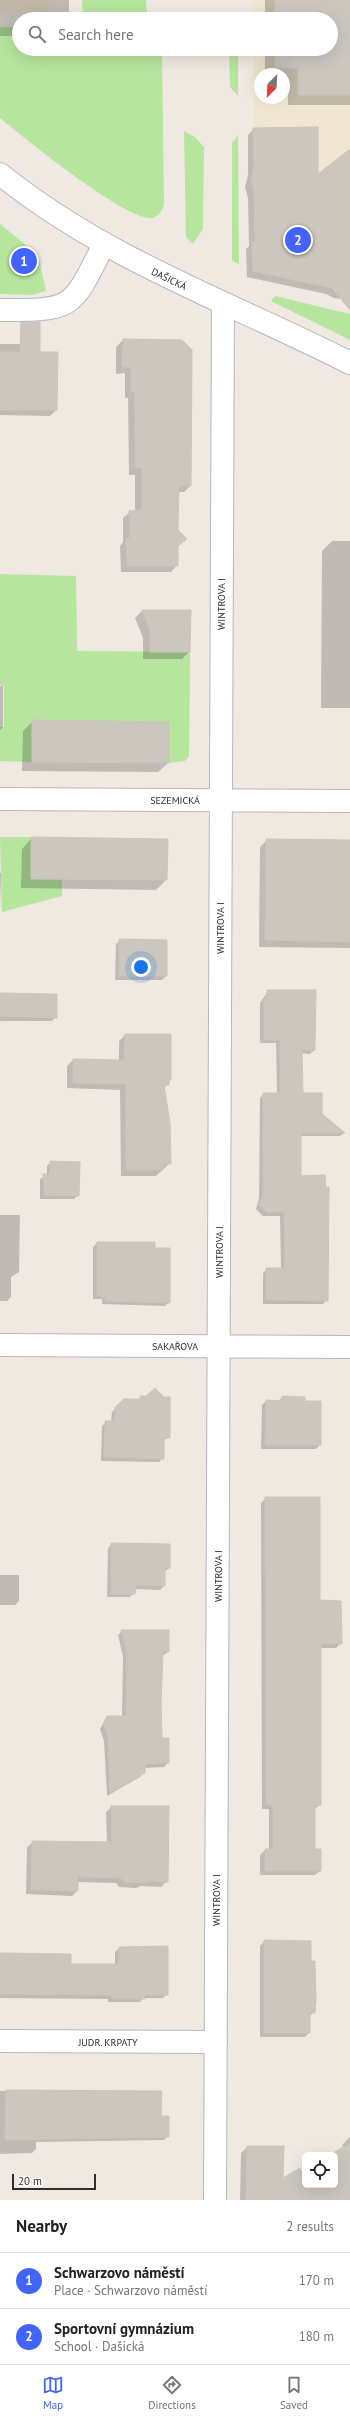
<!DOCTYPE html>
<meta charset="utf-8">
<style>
:root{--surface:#fff;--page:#f2f2f2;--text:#222;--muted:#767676;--line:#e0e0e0;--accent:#4264fb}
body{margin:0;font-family:"PT Sans",sans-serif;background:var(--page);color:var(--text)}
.controls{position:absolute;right:12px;bottom:12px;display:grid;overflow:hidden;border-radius:6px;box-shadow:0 4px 16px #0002}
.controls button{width:36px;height:36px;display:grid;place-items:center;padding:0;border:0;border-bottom:1px solid var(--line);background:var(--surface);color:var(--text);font:20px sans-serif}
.compass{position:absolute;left:254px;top:68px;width:36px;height:36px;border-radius:50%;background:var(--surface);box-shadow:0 4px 16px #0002;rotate:204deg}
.scale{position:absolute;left:12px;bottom:10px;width:84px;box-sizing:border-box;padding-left:4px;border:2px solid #2e2e2e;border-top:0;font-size:11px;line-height:14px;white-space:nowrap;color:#2e2e2e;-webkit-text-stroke:3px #fff;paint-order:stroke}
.you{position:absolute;left:141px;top:967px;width:14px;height:14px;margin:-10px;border:3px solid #fff;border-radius:50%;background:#1a73e8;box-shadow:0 0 0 6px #1a73e833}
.badge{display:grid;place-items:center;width:26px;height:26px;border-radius:50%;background:var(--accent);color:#fff;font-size:13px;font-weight:700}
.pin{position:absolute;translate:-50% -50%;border:2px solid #fff;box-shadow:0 1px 4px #0006}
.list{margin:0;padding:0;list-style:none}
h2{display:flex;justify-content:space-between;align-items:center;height:52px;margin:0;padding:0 16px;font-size:17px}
h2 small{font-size:13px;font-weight:400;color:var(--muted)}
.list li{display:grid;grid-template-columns:26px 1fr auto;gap:12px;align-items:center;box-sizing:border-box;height:56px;padding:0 16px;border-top:1px solid var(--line)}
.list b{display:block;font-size:15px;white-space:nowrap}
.list p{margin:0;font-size:13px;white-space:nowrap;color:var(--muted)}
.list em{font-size:13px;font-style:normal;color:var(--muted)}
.icon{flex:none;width:22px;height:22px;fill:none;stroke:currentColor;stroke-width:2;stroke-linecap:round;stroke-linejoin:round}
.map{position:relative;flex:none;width:350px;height:2200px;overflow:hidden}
.search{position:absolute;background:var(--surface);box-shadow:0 4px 16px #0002;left:12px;right:12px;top:12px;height:44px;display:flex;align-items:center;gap:10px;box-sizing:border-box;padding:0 14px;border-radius:22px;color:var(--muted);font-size:15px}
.sheet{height:164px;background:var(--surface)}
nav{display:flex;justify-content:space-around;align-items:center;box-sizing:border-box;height:56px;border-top:1px solid var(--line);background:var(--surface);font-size:11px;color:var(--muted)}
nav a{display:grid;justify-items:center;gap:2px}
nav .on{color:var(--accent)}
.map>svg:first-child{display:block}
</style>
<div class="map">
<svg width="350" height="2200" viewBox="0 0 350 2200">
<rect width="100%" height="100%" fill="#efe9e1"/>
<!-- education -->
<path fill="#f0e6d1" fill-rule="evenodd" d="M 0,0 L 49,0 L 49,13 L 0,13 Z
M 253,0 L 350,0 L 350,292 L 253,271 L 252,241 L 255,241 L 254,190 L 251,187 L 251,174 L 254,171 L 253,49 L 331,49 L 331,19 L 253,19 ZM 260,74 L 284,74 L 284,98 L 260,98 Z"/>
<!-- green -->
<path fill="#b6e59e" d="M 82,0 L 146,0 L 147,12 L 83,13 Z
M 0,27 L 19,27 L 19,49 L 162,49 L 164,205 C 162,211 158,218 150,218 C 123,218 24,138 0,118 Z
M 229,49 L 238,49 L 238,96 L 230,87 Z
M 184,131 L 195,137 L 204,147 L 203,229 L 193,244 L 186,237 Z
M 238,135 L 239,264 L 232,261 L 232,143 Z
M 0,224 L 38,255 L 46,291 L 31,295 L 0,294 Z
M 275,296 L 350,314 L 350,340 L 271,301 Z
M 0,574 L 76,576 L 77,651 L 190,652 L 189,756 L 185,761 L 169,763 L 169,722 L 32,720 L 32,762 L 0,761 L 0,727 L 4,727 L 4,686 L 0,685 Z
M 0,837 L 31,837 L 31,878 L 62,879 L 62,896 L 2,912 Z"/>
<!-- shadow -->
<path fill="#0003" d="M 0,0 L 69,0 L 69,19 L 19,19 L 19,36 L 0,36 Z
M 265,0 L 350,0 L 350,105 L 288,105 L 288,78 L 284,79 L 284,74 L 265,74 L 265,49 L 331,49 L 331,19 L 265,19 Z
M 254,129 L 317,176 L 350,150 L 350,300 L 334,298 L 326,294 L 247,277 L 246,249 L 249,246 L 248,198 L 245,187 L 248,175 L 248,135 Z
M 123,340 L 190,486 L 184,492 L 178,492 L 177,565 L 171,572 L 121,572 L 120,546 L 123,542 L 123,518 L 130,512 L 135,512 L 135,475 L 129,475 L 128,398 L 125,398 L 125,373 L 116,374 L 116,347 Z
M 0,344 L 39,344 L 39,353 L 56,410 L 50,416 L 0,415 L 0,463 Z
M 332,541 L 350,541 L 350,708 L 321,708 L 322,551 Z
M 142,611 L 190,611 L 189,652 L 182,659 L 143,659 L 143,638 L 135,618 Z
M 0,686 L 3,686 L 3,727 L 0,730 Z
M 33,721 L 168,763 L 158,772 L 22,771 L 23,731 Z
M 32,838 L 166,880 L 156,890 L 21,888 L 22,849 Z
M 267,840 L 350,840 L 350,948 L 259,947 L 260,847 Z
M 0,873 L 1,873 L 0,913 Z
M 120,940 L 166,976 L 162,980 L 115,980 L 116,944 Z
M 268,991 L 314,1050 L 310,1054 L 301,1053 L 302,1094 L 321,1114 L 344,1133 L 340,1136 L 300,1136 L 300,1177 L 327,1300 L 323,1304 L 263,1304 L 263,1273 L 267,1269 L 281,1269 L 280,1216 L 263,1216 L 256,1209 L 259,1198 L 260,1098 L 264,1094 L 277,1094 L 276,1043 L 260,1043 L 260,1003 Z
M 0,994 L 56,1017 L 52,1021 L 0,1021 Z
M 125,1035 L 170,1079 L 164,1089 L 170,1163 L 156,1176 L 121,1176 L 120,1090 L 67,1088 L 67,1066 L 73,1060 L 119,1061 L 119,1041 Z
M 51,1162 L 78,1195 L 74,1199 L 40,1199 L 40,1179 L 47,1175 L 47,1166 Z
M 0,1215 L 20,1215 L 19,1272 L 11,1277 L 11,1297 L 7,1301 L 0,1301 Z
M 97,1243 L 154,1249 L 169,1302 L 165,1306 L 102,1304 L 102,1299 L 93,1299 L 93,1247 Z
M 141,1397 L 169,1437 L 163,1441 L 163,1458 L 159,1462 L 101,1461 L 102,1426 L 106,1422 L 111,1422 L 112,1412 L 125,1400 L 138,1400 Z
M 282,1397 L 320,1445 L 316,1449 L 261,1449 L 262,1405 L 266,1401 L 278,1402 Z
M 266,1498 L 341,1643 L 336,1648 L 320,1648 L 320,1805 L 314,1809 L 314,1850 L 320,1871 L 315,1875 L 260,1875 L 260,1855 L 265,1850 L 269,1850 L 269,1809 L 262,1809 L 261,1503 Z
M 112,1544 L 169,1568 L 164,1572 L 164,1586 L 160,1590 L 135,1589 L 134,1593 L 130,1597 L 107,1597 L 108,1548 Z
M 0,1575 L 19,1575 L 19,1601 L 15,1605 L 0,1605 Z
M 122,1631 L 168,1652 L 162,1656 L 161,1672 L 161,1739 L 168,1763 L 164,1767 L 144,1768 L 144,1772 L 140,1777 L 107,1796 L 104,1741 L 100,1729 L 107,1717 L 122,1717 L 123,1657 L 118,1635 Z
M 111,1807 L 167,1881 L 161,1887 L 141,1886 L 136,1888 L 119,1887 L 116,1883 L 77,1882 L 77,1891 L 72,1896 L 26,1894 L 27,1847 L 33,1842 L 107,1843 L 106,1812 Z
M 264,1942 L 310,1962 L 314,2012 L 309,2017 L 309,2033 L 305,2037 L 260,2037 L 260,1946 Z
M 119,1948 L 167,1994 L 163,1998 L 144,1998 L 140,2002 L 108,2002 L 108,1999 L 0,1998 L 0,1954 L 70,1965 L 115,1965 L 115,1952 Z
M 0,2091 L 160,2092 L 160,2117 L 168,2136 L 164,2140 L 36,2142 L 36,2149 L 32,2153 L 0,2154 Z
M 350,2137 L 350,2200 L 240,2200 L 241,2153 L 247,2147 L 282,2179 L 305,2171 L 305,2185 L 335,2185 L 335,2155 L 331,2155 L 343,2147 L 342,2145 Z"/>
<!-- building -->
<path fill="#cbc7bf" stroke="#cbc5ba" d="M 275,0 L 350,0 L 350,95 L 298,95 L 298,68 L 275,68 L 275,49 L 331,49 L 331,19 L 275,19 Z
M 318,127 L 318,174 L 350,149 L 350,310 L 332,288 L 253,271 L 252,241 L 255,242 L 254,191 L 251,180 L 254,168 L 253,128 Z
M 21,322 L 40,322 L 40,352 L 58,352 L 57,410 L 0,410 L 0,352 L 20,352 Z
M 123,339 L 182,340 L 192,350 L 191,486 L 179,486 L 178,530 L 187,539 L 178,546 L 178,566 L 127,566 L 126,538 L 130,538 L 129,511 L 142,510 L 142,468 L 135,468 L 135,391 L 131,392 L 131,367 L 122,367 Z
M 142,610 L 191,610 L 190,652 L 150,652 L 150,630 Z
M 32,720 L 169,722 L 169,763 L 32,762 Z
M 31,837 L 168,839 L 167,880 L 31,879 Z
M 266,839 L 350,840 L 350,942 L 265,940 Z
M 119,939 L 167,940 L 167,976 L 119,976 Z
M 267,990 L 316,990 L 315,1050 L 302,1050 L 303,1093 L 322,1093 L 322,1114 L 345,1133 L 301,1133 L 301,1176 L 325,1175 L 326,1188 L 329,1187 L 328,1301 L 266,1300 L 266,1268 L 285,1268 L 284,1212 L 267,1212 L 259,1205 L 263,1194 L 263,1093 L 280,1093 L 280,1040 L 264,1040 L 264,998 L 267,999 Z
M 0,993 L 57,994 L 57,1018 L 0,1016 Z
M 125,1034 L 171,1034 L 171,1080 L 169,1080 L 169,1085 L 164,1085 L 170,1123 L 171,1164 L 163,1164 L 163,1170 L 126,1170 L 126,1084 L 73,1083 L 73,1059 L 124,1060 Z
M 50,1161 L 80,1162 L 79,1196 L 44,1195 L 43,1174 L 50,1174 Z
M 97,1242 L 155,1242 L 155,1248 L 170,1248 L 170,1303 L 105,1301 L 106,1296 L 97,1296 Z
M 155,1388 L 164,1397 L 170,1397 L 170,1438 L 164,1438 L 164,1459 L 104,1457 L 105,1421 L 115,1421 L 115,1407 L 124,1399 L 140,1399 L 140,1396 L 146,1396 Z
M 282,1396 L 305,1397 L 305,1401 L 321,1401 L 321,1445 L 265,1445 L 266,1400 L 282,1401 Z
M 265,1497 L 320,1497 L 320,1600 L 341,1601 L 342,1644 L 321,1643 L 321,1805 L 315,1805 L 315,1849 L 321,1849 L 321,1871 L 265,1871 L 265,1849 L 273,1849 L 273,1805 L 266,1805 Z
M 111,1543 L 170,1544 L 170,1568 L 165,1568 L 165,1586 L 136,1585 L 135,1594 L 111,1594 Z
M 121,1630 L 169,1630 L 169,1652 L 163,1652 L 161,1703 L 162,1738 L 169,1738 L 169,1763 L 145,1764 L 145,1773 L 110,1793 L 108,1737 L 103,1724 L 107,1716 L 126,1716 L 127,1652 Z
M 111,1806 L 169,1806 L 168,1882 L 147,1881 L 142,1883 L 124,1882 L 121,1878 L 78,1877 L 78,1891 L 31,1890 L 32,1841 L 112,1842 Z
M 264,1940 L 311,1941 L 311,1961 L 315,1961 L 316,2000 L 315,2013 L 310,2013 L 310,2033 L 264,2033 Z
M 168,1946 L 168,1995 L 145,1995 L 145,1999 L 112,1999 L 112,1995 L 0,1994 L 0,1953 L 71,1954 L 71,1964 L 119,1964 L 119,1947 Z
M 6,2090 L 162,2091 L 161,2116 L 169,2116 L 169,2137 L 5,2140 Z
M 350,2143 L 350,2200 L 246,2200 L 247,2146 L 284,2146 L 283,2178 L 300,2168 L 301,2172 L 305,2170 L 305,2185 L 335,2185 L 335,2155 L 330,2155 Z"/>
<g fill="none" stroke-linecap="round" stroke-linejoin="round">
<defs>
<path id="minor" d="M 0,310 C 74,310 71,310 104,244
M 0,799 L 350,801
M 0,1345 L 350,1347
M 0,2041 L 216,2042
M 215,2200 L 223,304"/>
<path id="tertiary" d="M 0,174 C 107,260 230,302 350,363"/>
</defs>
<!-- minor casing -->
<use href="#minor" stroke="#b4b7c1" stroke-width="24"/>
<!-- tertiary casing -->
<use href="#tertiary" stroke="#b4b7c1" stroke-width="24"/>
<!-- minor -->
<use href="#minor" stroke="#fff" stroke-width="22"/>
<!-- tertiary -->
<use href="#tertiary" stroke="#fff" stroke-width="22"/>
</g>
<g text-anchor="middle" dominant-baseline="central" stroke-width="3.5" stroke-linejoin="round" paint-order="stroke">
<!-- street labels -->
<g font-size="10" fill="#2e2e2e" stroke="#fff">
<text transform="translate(169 279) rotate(26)">DAŠICKÁ</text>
<text transform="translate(221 604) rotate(-90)">WINTROVA I</text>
<text x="175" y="800">SEZEMICKÁ</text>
<text transform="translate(220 928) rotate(-90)">WINTROVA I</text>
<text transform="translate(219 1252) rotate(-90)">WINTROVA I</text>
<text x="175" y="1346">SAKAŘOVA</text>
<text transform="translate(218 1576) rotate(-90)">WINTROVA I</text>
<text transform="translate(216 1900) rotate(-90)">WINTROVA I</text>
<text x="108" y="2042">JUDR. KRPATY</text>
</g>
</g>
</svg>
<div class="controls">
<button><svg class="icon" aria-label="locate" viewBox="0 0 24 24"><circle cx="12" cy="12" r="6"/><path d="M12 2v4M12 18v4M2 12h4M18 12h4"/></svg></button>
</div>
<svg class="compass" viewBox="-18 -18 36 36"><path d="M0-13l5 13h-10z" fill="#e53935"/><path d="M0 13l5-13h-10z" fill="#767676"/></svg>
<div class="scale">20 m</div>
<div class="you"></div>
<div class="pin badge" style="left:24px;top:261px">1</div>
<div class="pin badge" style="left:298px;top:240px">2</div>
<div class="search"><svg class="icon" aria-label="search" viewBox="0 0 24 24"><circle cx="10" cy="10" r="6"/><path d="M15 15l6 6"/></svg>Search here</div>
</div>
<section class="sheet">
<h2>Nearby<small>2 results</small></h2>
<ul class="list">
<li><span class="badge">1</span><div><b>Schwarzovo náměstí</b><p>Place · Schwarzovo náměstí</p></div><em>170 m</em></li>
<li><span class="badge">2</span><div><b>Sportovní gymnázium</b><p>School · Dašická</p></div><em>180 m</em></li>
</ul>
</section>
<nav>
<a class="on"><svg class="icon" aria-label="map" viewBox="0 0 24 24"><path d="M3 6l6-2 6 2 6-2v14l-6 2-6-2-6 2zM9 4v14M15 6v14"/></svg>Map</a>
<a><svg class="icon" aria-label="directions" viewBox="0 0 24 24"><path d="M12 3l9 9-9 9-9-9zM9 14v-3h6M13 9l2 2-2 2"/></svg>Directions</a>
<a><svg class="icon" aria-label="saved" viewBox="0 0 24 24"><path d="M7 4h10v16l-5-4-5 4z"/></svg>Saved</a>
</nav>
